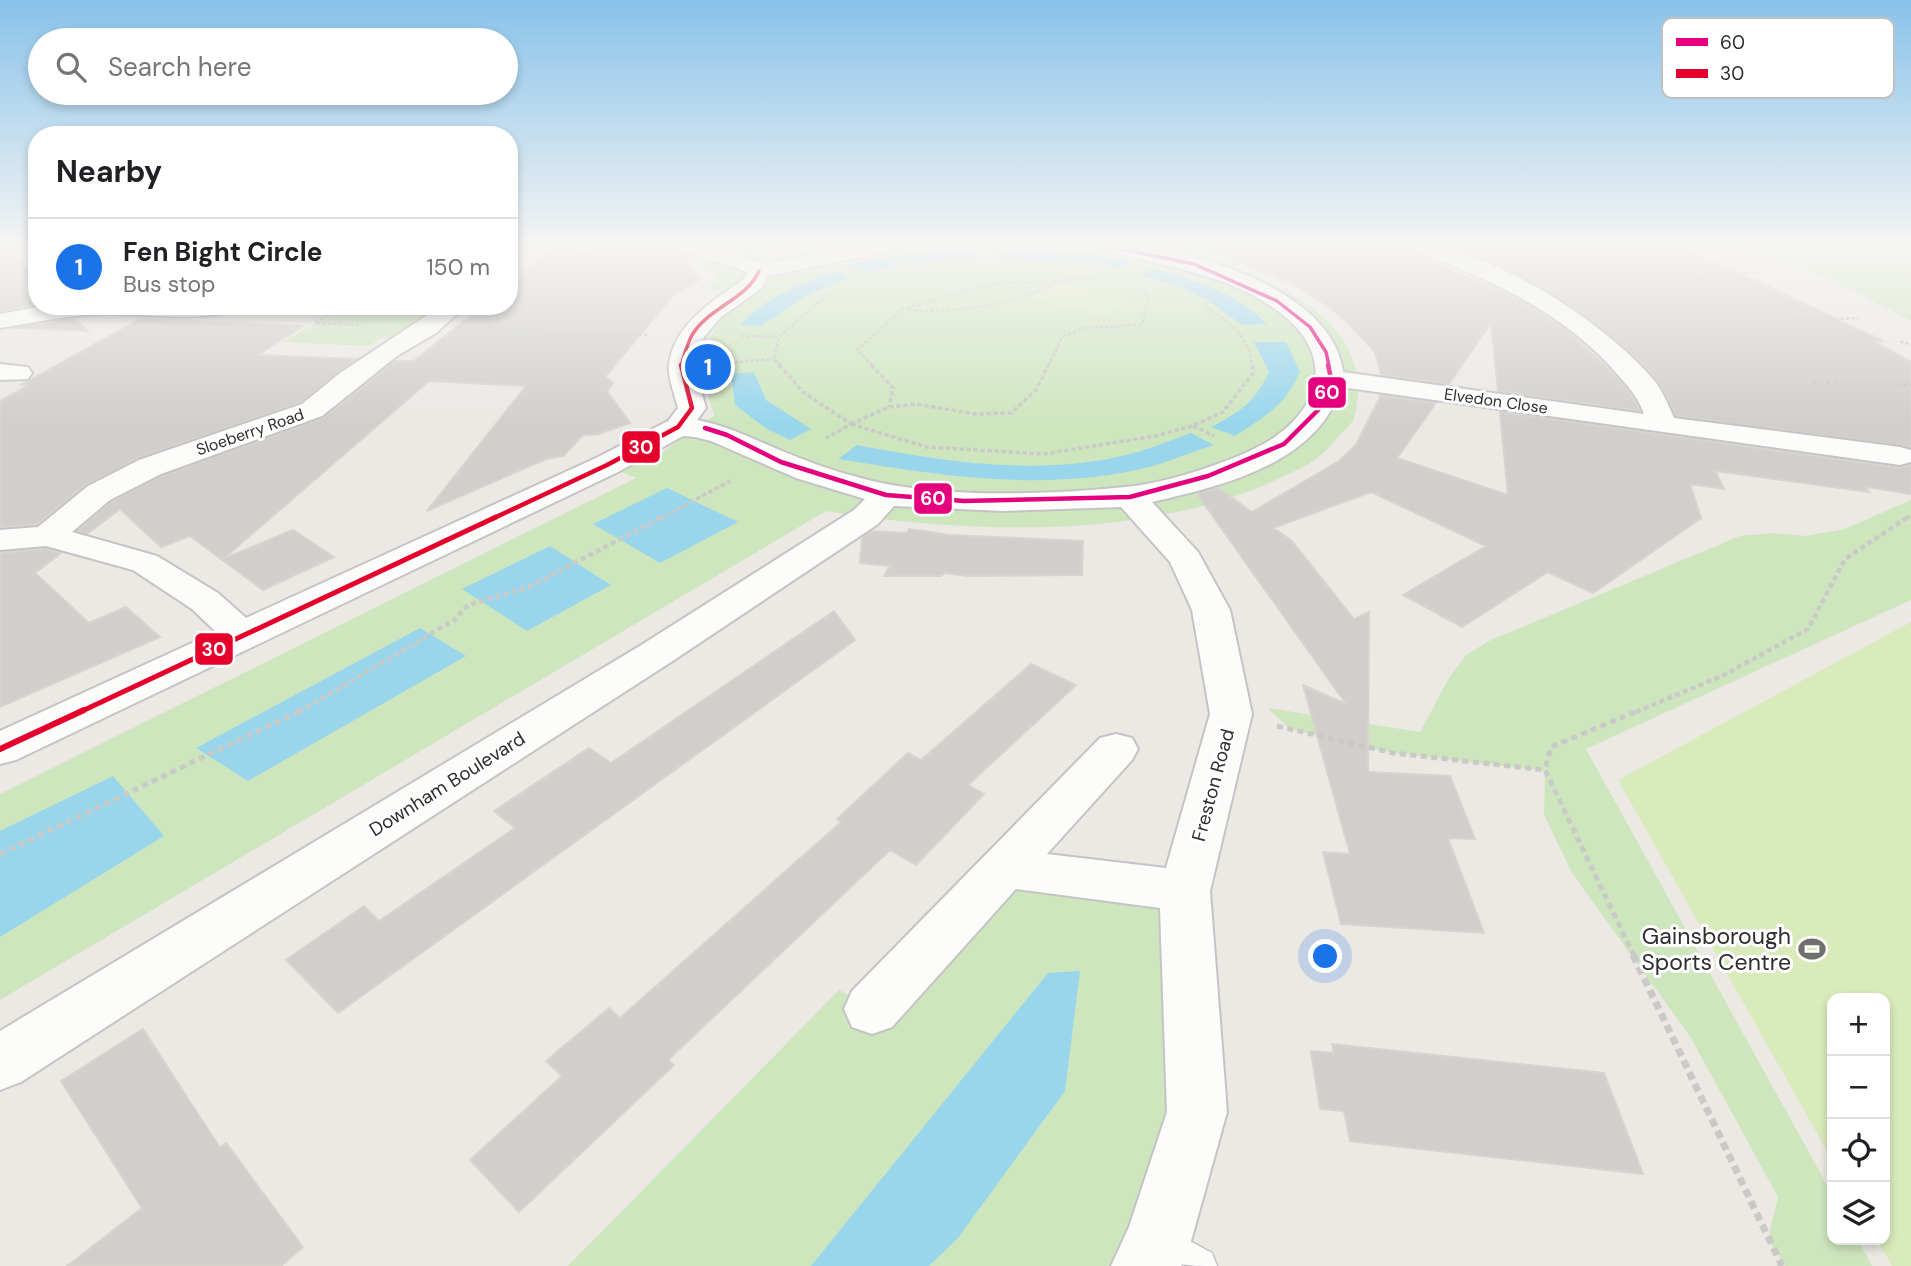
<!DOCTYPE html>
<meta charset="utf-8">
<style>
:root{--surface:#fff;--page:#f2f2f2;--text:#202124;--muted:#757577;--line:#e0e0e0;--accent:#1a73e8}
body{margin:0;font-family:"DM Sans",sans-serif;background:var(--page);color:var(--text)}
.controls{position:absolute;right:21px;bottom:21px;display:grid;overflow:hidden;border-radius:14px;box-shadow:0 4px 10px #0003}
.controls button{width:63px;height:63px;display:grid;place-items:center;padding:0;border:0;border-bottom:2px solid var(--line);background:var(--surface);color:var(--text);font:35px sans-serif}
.you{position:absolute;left:1326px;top:957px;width:24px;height:24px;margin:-18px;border:5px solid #fff;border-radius:50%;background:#1a73e8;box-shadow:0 0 0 10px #1a73e833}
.badge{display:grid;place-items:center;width:46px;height:46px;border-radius:50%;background:var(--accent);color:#fff;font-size:23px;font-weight:700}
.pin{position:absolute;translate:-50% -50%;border:4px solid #fff;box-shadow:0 2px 7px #0006}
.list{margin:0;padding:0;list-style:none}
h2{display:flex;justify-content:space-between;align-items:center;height:91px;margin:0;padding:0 28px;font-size:30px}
h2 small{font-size:23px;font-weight:400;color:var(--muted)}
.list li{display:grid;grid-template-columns:46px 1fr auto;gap:21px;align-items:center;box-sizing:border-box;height:98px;padding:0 28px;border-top:2px solid var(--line)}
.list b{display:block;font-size:26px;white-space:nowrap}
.list p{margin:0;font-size:23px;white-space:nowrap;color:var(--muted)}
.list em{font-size:23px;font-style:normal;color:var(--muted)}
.icon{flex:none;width:38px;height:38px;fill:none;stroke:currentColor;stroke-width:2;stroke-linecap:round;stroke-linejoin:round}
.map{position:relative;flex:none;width:1911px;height:1266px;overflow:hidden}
.search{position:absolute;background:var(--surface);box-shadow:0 4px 10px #0003;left:28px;top:28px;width:490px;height:77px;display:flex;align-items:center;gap:18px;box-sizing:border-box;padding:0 24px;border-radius:38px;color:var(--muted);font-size:26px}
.panel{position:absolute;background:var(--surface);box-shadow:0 4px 10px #0003;left:28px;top:126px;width:490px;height:189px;border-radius:28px}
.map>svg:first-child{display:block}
</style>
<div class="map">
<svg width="1911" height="1266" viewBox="0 0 1911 1266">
<rect width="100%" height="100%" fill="#ece8e4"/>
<!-- green -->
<path fill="#cee6be" d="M 741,246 L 778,258 L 828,246 L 1268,246 L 1235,267 C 1281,287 1338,312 1354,363 C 1357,372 1360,380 1359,389 C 1357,398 1357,412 1353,420 C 1350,426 1343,431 1339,436 C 1319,461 1308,465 1280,478 C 1148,541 967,534 826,511 L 0,1000 L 0,794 L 636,478 L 620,471 L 664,451 L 714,416 L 708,394 L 699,376 L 712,374 L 711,358 L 716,342 L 710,337 L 728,309 L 749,295 L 708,289 L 715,282 L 714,272 L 694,264 Z
M 1747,246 L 1911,246 L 1911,321 L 1839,283 Z
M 344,308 L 416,310 L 411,315 L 427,316 L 397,339 L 381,338 L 370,346 L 282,342 Z
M 1911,500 L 1911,600 L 1586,749 L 1832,1194 L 1832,1240 L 1858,1240 L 1872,1266 L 1785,1266 L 1768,1239 L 1778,1197 L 1691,1038 L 1572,873 L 1544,815 L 1545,771 L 1393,753 L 1290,729 L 1268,708 L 1420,732 L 1449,678 L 1466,655 L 1489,641 L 1740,536 L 1772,533 L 1805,536 L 1845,529 Z
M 1005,868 L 1185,891 L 1197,1112 L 1145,1266 L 568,1266 L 839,990 L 873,1009 Z"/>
<!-- pitch -->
<path fill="#d9eabb" d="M 1056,282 L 1130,299 L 1105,316 L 1029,298 Z
M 1911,622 L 1911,1266 L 1892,1266 L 1877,1240 L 1885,1240 L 1885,998 L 1832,998 L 1832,1160 L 1618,780 Z"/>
<!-- water -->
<path fill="#99d6ec" d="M 994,247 L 1096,255 L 1132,261 L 1120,268 L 1084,263 L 996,257 Z
M 974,249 L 977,257 L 925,260 L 864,272 L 845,265 L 918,252 Z
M 1152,269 C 1194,280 1235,292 1267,324 L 1242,325 L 1209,301 L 1180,287 L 1141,275 Z
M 834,271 L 849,278 L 807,295 L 761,326 L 740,325 C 770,294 795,287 834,271 Z
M 1254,342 L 1286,342 L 1300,372 C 1284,407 1266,416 1235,436 L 1211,427 C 1240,412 1255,402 1269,372 Z
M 754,372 L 766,400 L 811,429 L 790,440 L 767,429 L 735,405 L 731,374 Z
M 1191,433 L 1214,445 C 1194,451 1173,460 1153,466 C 1049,493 942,476 838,459 L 857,445 C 946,462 1040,477 1130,454 C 1150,449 1171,440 1191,433 Z
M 667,488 L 738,522 L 660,563 L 593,524 Z
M 550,546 L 611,585 L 527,631 L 462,589 Z
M 420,628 L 466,656 L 248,781 L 196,748 Z
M 113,776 L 164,836 L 0,937 L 0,831 Z
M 1080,971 L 1065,1091 L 958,1238 L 929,1266 L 811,1266 L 1048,973 Z"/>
<!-- building -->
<path fill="#d1cecb" stroke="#d7d4d0" stroke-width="2" d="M 0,246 L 4,246 L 37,279 L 37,304 L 0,311 Z
M 597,246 L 670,246 L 675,253 L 688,256 L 698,281 L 675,293 L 605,377 L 613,383 L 607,391 L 630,423 L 598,434 L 583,435 L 563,456 L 546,459 L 427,511 L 526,386 L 429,381 L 223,559 L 293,530 L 334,557 L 263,590 L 190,536 L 161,547 L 120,509 L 87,534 L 77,531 L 111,502 L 162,476 L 323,418 L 395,361 L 414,361 L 482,306 L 509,306 L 509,284 L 555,247 L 596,254 Z
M 1202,246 L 1408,246 L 1413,252 L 1518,299 L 1566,330 L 1608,368 L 1628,390 L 1640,411 L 1498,391 L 1491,323 L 1449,384 L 1381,375 L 1375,352 L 1348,323 L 1329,307 L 1297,286 Z
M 1442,246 L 1676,246 L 1770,287 L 1883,341 L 1873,341 L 1911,362 L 1911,447 L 1676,416 L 1659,383 L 1639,360 L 1580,312 L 1510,270 L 1474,255 Z
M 75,319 L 88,331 L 15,328 L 57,321 Z
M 140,319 L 303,326 L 258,355 L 356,359 L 301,402 L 138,458 L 86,484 L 37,524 L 0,527 L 0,401 L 29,385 L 21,385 Z
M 1381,395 L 1436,403 L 1397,458 L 1508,495 L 1500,412 L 1900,468 L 1911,465 L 1911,494 L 1866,487 L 1869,492 L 1715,471 L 1724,489 L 1690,484 L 1701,518 L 1593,593 L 1548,572 L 1462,627 L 1403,595 L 1486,546 L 1371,492 L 1273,528 L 1291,540 L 1354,619 L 1369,612 L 1368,772 L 1450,776 L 1475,839 L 1448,838 L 1484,933 L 1341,924 L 1323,852 L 1350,854 L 1303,685 L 1346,704 L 1197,494 L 1218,488 L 1252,512 L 1339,461 L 1356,445 Z
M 909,529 L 950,535 L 1083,541 L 1082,575 L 968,576 L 945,573 L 941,576 L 884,576 L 890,566 L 860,563 L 862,538 L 873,531 L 907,533 Z
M 46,549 L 61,553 L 35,573 L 89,623 L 126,607 L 160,637 L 0,707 L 0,553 Z
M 834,611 L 855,640 L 338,1013 L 286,960 L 364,906 L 379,921 L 515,828 L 494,811 L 589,748 L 611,763 Z
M 1031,664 L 1076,685 L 968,785 L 984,794 L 916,865 L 890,850 L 668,1060 L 674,1065 L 519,1212 L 470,1160 L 562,1076 L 546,1061 L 609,1008 L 620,1018 L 841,822 L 837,819 L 908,753 L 921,760 Z
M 143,1029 L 220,1148 L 226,1143 L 303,1247 L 281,1266 L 67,1266 L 142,1208 L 61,1081 Z
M 1332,1044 L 1604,1073 L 1643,1174 L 1350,1141 L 1344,1111 L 1320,1109 L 1311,1051 L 1334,1053 Z"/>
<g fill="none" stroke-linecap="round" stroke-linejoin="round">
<defs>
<path id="lane" d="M 1162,1226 L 1212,1253 L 1217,1266 C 1190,1266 1156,1266 1144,1244 L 1149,1231 Z"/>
<path id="street" d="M 673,246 C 703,244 735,249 762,264 L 855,246 L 895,246 L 892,250 L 885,252 L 768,276 L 762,288 L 721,317 L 704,337 L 694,366 L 706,408 L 697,420 C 728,426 753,439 782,451 C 806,461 831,470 857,477 C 933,499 1046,495 1125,487 C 1165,484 1243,459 1275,437 C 1324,402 1331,354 1283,315 C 1231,273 1162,266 1100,250 L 1097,246 C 1111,246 1126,244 1140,246 C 1207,255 1333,293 1343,372 L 1644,414 C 1637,394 1624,382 1610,366 C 1557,309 1486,278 1414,250 L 1411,246 C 1483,240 1613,328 1657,384 C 1664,395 1669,406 1674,418 L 1900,447 L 1911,450 L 1911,462 L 1900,465 L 1341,387 C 1318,464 1221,486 1152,502 L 1198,552 L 1230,610 L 1252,714 L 1210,891 L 1227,1112 L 1191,1241 L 1181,1266 L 1111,1266 L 1129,1227 L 1167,1112 L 1160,908 L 1016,889 L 892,1027 L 872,1034 L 852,1027 L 844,1009 L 852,991 L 1100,738 L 1116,734 L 1132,738 L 1138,749 L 1132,760 L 1047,854 L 1166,868 L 1210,714 L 1192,610 L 1170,562 L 1121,507 L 1003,511 L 894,506 L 878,524 L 671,662 L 21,1082 L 0,1090 L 0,1031 L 643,644 L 854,510 L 865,499 L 796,478 L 711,441 L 695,437 L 683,436 L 618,472 L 16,760 L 0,764 L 0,731 L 216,632 L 192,609 L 133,570 L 46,546 L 0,550 L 0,530 L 38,527 L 88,486 L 139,460 L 302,404 L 340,373 L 429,314 L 408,311 L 404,306 L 461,306 L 458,313 L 436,333 L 397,356 L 322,416 L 161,474 L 110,500 L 72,532 L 157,556 L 218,593 L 246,618 L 596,458 L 668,421 L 678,408 C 675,395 667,376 669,364 C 675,323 713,301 744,279 L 747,273 L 735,267 L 676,250 Z
M 43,306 L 238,306 L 234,311 C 195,321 154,315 114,314 C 77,313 37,322 0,328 L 0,314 Z
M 0,364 L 28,367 L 32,373 L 28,379 L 0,380 Z"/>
</defs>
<!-- lane casing -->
<use href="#lane" stroke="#c5c4c5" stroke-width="3"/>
<!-- street casing -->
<use href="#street" stroke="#c5c4c5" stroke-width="4"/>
<!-- path-far4 -->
<path stroke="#c9c9c8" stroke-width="2.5" stroke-dasharray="3.5 2" stroke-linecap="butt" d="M 982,246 L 986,259
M 916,265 L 986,259 L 1075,265
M 1700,278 L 1762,272
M 341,306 L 315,323 L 362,325
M 1206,308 C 1231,323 1249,336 1252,366
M 908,310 C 960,312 1008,307 1055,283
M 1736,324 L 1858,318
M 479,331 L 648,335
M 741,336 L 779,337
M 1900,342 L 1911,344
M 723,363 L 774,359
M 781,366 L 774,359 L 779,337 L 829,293
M 873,366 L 857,350 L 903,309 L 992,284 L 1094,279
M 1048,366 L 1062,337 L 1085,328 L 1142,325 L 1148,297 L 1142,290"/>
<!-- path-far3 -->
<path stroke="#c9c9c8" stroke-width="3.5" stroke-dasharray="4.5 2.5" stroke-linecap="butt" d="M 779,365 L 803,392 L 851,424 L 826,438
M 871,365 L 893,388 L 889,407
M 1812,382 L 1911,385
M 851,424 L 927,447 L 1044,454 L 1155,436 L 1192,426 L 1223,412 L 1253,373 L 1252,365
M 851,424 L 889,407 L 916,404 L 975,414 L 1011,413 L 1036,390 L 1048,365
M 1193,426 L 1214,436
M 659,519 L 732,480
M 1906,519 L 1911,515"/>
<!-- path-far2 -->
<path stroke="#c9c9c8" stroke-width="4.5" stroke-dasharray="5 3.5" stroke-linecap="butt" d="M 299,712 L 454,620 L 468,605 L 529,587 L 662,517
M 1636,712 L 1724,675 L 1808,629 L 1845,559 L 1908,517"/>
<!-- path-far1 -->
<path stroke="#c9c9c8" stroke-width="5" stroke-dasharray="6 4.5" stroke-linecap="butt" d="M 1277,726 L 1393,753 L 1545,770
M 0,854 L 302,710
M 1634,956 L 1545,770 L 1551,747 L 1640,710"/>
<!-- path -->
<path stroke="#c9c9c8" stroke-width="7" stroke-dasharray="8 5" stroke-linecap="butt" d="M 1633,955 L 1782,1266"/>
<!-- lane -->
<use href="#lane" fill="#fcfcfb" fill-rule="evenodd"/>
<!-- street -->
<use href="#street" fill="#fcfcfb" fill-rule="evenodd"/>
<defs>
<path id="bus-1-far1" d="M 1107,246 L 1194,264 L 1277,301 L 1310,327 L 1326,352 L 1329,366"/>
<path id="bus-1" d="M 705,428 L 727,435 L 781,462 L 886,495 L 964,501 L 1130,497 L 1208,476 L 1284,444 L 1323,405 L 1331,378 L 1328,365"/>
<path id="bus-2-far3" d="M 681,366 C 684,357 687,344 692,335 C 708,308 747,299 759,271"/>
<path id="bus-2-far2" d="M 492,519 L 607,465 L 678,427 L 692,408 L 681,365"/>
<path id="bus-2-far1" d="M 80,712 L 496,517"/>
<path id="bus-2" d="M 0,749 L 84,710"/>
</defs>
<!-- bus-1-far1 casing -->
<use href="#bus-1-far1" stroke="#fff" stroke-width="7"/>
<!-- bus-1 casing -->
<use href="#bus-1" stroke="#fff" stroke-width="9"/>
<!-- bus-2-far3 casing -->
<use href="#bus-2-far3" stroke="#fff" stroke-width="7"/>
<!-- bus-2-far2 casing -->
<use href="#bus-2-far2" stroke="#fff" stroke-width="9"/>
<!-- bus-2-far1 casing -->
<use href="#bus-2-far1" stroke="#fff" stroke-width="10"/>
<!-- bus-2 casing -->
<use href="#bus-2" stroke="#fff" stroke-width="11"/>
<!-- bus-1-far1 -->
<use href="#bus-1-far1" stroke="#e5007d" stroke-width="3.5"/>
<!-- bus-1 -->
<use href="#bus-1" stroke="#e5007d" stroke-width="4.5"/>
<!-- bus-2-far3 -->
<use href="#bus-2-far3" stroke="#e4002b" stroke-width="3.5"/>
<!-- bus-2-far2 -->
<use href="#bus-2-far2" stroke="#e4002b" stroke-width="4.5"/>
<!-- bus-2-far1 -->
<use href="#bus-2-far1" stroke="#e4002b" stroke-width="5"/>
<!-- bus-2 -->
<use href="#bus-2" stroke="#e4002b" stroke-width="6"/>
</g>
<!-- sky -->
<linearGradient id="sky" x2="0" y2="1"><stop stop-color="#88c2ea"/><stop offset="0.58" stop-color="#f6f5f3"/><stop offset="1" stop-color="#f6f5f3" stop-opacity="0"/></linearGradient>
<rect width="1911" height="423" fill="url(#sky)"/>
<!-- icons -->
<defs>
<symbol id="stadium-bare" viewBox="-9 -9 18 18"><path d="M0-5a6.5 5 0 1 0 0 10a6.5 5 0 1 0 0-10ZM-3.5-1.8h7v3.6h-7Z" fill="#706f6e" stroke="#fff" stroke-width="2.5" paint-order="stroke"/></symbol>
</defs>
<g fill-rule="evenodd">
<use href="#stadium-bare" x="1793" y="930" width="38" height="38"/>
</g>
<g text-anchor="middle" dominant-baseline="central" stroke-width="6" stroke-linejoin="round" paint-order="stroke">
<!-- far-street labels -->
<g font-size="16" fill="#2e2e2e" stroke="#fff">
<text transform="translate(1496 401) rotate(8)">Elvedon Close</text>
<text transform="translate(250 432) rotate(-19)">Sloeberry Road</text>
</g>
<!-- street labels -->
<g font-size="19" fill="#2e2e2e" stroke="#fff">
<text transform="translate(447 784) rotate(-32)">Downham Boulevard</text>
<text transform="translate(1213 785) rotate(-75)">Freston Road</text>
</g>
<!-- near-poi labels -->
<g font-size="23" fill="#2e2e2e" stroke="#fff" text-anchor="end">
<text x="1791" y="936">Gainsborough<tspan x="1791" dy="26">Sports Centre</tspan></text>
</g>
</g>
<!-- legend -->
<rect x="1662" y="18" width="232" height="80" rx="10" fill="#fff" stroke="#c0c0c0" stroke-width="2"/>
<rect x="1676" y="38" width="32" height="8" fill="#e5007d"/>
<rect x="1676" y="69" width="32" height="9" fill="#e4002b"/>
<g font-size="19" fill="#2e2e2e">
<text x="1720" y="49">60</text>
<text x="1720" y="80">30</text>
</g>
<g stroke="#fff" stroke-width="2.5">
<rect x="1307" y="376" width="40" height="33" rx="7" fill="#e5007d"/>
<rect x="621" y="430" width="40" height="34" rx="7" fill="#e4002b"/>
<rect x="913" y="482" width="40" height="33" rx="7" fill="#e5007d"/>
<rect x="194" y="632" width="40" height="34" rx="7" fill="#e4002b"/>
</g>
<g font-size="19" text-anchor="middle" font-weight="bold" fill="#fff">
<text x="1327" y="399">60</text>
<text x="641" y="454">30</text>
<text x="933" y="505">60</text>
<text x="214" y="656">30</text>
</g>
</svg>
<div class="controls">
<button>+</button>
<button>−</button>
<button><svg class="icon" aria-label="locate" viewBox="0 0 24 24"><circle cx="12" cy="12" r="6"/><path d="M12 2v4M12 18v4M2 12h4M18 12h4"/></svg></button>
<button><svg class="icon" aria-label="layers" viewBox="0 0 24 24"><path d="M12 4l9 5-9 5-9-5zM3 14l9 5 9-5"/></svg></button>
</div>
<div class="you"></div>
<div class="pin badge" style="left:708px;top:367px">1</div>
<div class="search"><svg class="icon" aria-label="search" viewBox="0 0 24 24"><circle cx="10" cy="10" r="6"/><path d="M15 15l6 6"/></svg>Search here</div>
<section class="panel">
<h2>Nearby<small></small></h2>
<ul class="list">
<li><span class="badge">1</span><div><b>Fen Bight Circle</b><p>Bus stop</p></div><em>150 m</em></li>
</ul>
</section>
</div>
